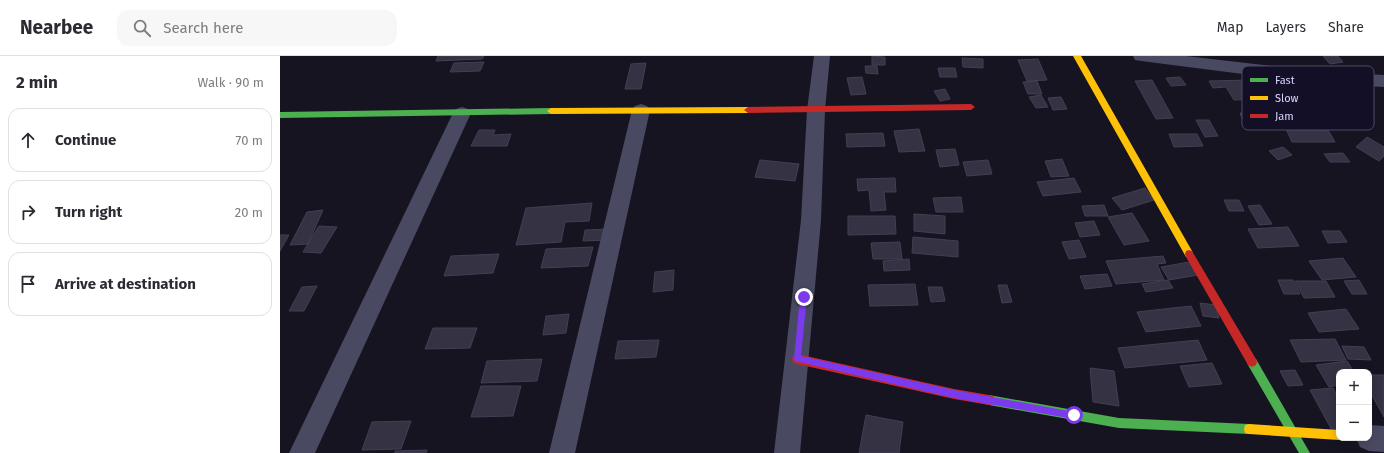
<!DOCTYPE html>
<meta charset="utf-8">
<style>
:root{--surface:#fff;--page:#f7f7f7;--text:#2b2b33;--muted:#7c7c81;--line:#e1e1e2}
body{margin:0;font-family:"Fira Sans",sans-serif;background:var(--page);color:var(--text)}
.controls{position:absolute;right:12px;bottom:12px;display:grid;overflow:hidden;border-radius:8px;box-shadow:0 2px 10px #0003}
.controls button{width:36px;height:36px;display:grid;place-items:center;padding:0;border:0;border-bottom:1px solid var(--line);background:var(--surface);color:var(--text);font:20px sans-serif}
.stop{position:absolute;width:12px;height:12px;margin:-9px;border:3px solid #7c3aed;border-radius:50%;background:#fff}
.stop.end{background:#7c3aed;border-color:#fff;box-shadow:0 1px 4px #0008}
.list{margin:0;padding:0;list-style:none}
h2{display:flex;justify-content:space-between;align-items:center;height:52px;margin:0;padding:0 16px;font-size:17px}
h2 small{font-size:13px;font-weight:400;color:var(--muted)}
.list li{display:grid;grid-template-columns:26px 1fr auto;gap:12px;align-items:center;box-sizing:border-box;height:64px;margin:0 8px 8px;padding:0 8px;border:1px solid var(--line);border-radius:12px}
.list b{display:block;font-size:15px;white-space:nowrap}
.list em{font-size:13px;font-style:normal;color:var(--muted)}
.icon{flex:none;width:22px;height:22px;fill:none;stroke:currentColor;stroke-width:2;stroke-linecap:round;stroke-linejoin:round}
.map{position:relative;flex:none;width:1104px;height:397px;overflow:hidden}
header{display:flex;align-items:center;gap:24px;box-sizing:border-box;height:56px;padding:0 20px;background:var(--surface);border-bottom:1px solid var(--line)}
header strong{font-size:19px}
nav{display:flex;gap:22px;margin-inline-start:auto;font-size:14px}
.search{width:280px;height:36px;background:var(--page);display:flex;align-items:center;gap:10px;box-sizing:border-box;padding:0 14px;border-radius:12px;color:var(--muted);font-size:15px}
main{display:flex}
aside{flex:1;background:var(--surface)}
.map>svg:first-child{display:block}
</style>
<header>
<strong>Nearbee</strong>
<div class="search"><svg class="icon" aria-label="search" viewBox="0 0 24 24"><circle cx="10" cy="10" r="6"/><path d="M15 15l6 6"/></svg>Search here</div>
<nav><a>Map</a><a>Layers</a><a>Share</a></nav>
</header>
<main>
<aside>
<h2>2 min<small>Walk · 90 m</small></h2>
<ul class="list">
<li><svg class="icon" aria-label="ahead" viewBox="0 0 24 24"><path d="M12 20V5M6 11l6-6 6 6"/></svg><div><b>Continue</b></div><em>70 m</em></li>
<li><svg class="icon" aria-label="right" viewBox="0 0 24 24"><path d="M7 20v-9h11M14 6l5 5-5 5"/></svg><div><b>Turn right</b></div><em>20 m</em></li>
<li><svg class="icon" aria-label="arrive" viewBox="0 0 24 24"><path d="M6 21V4h12l-3 4 3 4H6"/></svg><div><b>Arrive at destination</b></div></li>
</ul>
</aside>
<div class="map">
<svg width="1104" height="397" viewBox="0 0 1104 397">
<rect width="100%" height="100%" fill="#161421"/>
<!-- building -->
<path fill="#343243" stroke="#433f54" d="M 158,0 L 204,0 L 202,3 L 156,5 Z
M 592,0 L 605,1 L 605,9 L 592,9 Z
M 1043,0 L 1058,0 L 1063,6 L 1050,8 Z
M 682,2 L 703,3 L 703,12 L 683,11 Z
M 758,3 L 767,24 L 747,25 L 738,4 Z
M 204,6 L 200,15 L 170,16 L 174,7 Z
M 366,7 L 361,33 L 345,33 L 351,8 Z
M 585,10 L 597,10 L 598,18 L 586,17 Z
M 658,12 L 675,12 L 677,21 L 660,21 Z
M 582,21 L 586,38 L 571,39 L 567,22 Z
M 900,21 L 906,29 L 891,30 L 886,22 Z
M 872,24 L 893,62 L 876,63 L 855,25 Z
M 970,24 L 982,43 L 954,44 L 946,31 L 933,32 L 929,25 Z
M 757,25 L 762,38 L 748,38 L 743,26 Z
M 665,33 L 670,43 L 660,45 L 654,35 Z
M 761,39 L 768,51 L 756,52 L 749,41 Z
M 781,41 L 787,53 L 773,54 L 768,42 Z
M 960,57 L 985,59 L 988,67 L 963,65 Z
M 916,64 L 929,64 L 938,80 L 925,81 Z
M 639,73 L 645,95 L 619,96 L 614,75 Z
M 1006,73 L 1048,74 L 1055,86 L 1012,86 Z
M 199,74 L 215,74 L 213,79 L 231,78 L 227,90 L 191,90 Z
M 603,77 L 605,90 L 567,91 L 566,78 Z
M 889,78 L 917,78 L 923,90 L 894,91 Z
M 1087,81 L 1104,91 L 1104,100 L 1099,105 L 1076,91 Z
M 1003,91 L 1012,99 L 998,104 L 989,95 Z
M 675,93 L 679,109 L 660,111 L 656,94 Z
M 1063,97 L 1070,106 L 1050,106 L 1044,98 Z
M 782,103 L 789,120 L 771,121 L 765,105 Z
M 480,104 L 519,108 L 515,125 L 475,121 Z
M 708,104 L 712,118 L 687,120 L 683,106 Z
M 615,122 L 616,136 L 604,136 L 606,154 L 591,155 L 589,134 L 578,135 L 577,123 Z
M 794,122 L 801,136 L 763,140 L 757,126 Z
M 865,132 L 874,144 L 842,154 L 832,142 Z
M 681,141 L 683,156 L 656,156 L 653,142 Z
M 944,144 L 959,144 L 964,155 L 949,155 Z
M 312,147 L 309,165 L 285,166 L 281,186 L 236,189 L 246,152 Z
M 824,149 L 828,160 L 805,160 L 802,150 Z
M 980,149 L 992,168 L 979,169 L 968,150 Z
M 43,154 L 28,188 L 10,189 L 27,156 Z
M 852,157 L 869,185 L 844,189 L 828,161 Z
M 634,158 L 665,160 L 665,178 L 634,175 Z
M 568,160 L 615,160 L 616,178 L 568,179 Z
M 814,165 L 820,179 L 800,181 L 795,167 Z
M 39,170 L 57,171 L 41,197 L 23,196 Z
M 1008,171 L 1019,190 L 978,192 L 968,173 Z
M 329,173 L 328,184 L 303,185 L 305,174 Z
M 1042,175 L 1060,175 L 1067,186 L 1048,187 Z
M 0,179 L 9,179 L 0,195 Z
M 633,181 L 678,185 L 678,201 L 632,197 Z
M 799,184 L 806,201 L 789,203 L 782,186 Z
M 620,186 L 622,203 L 593,203 L 591,187 Z
M 313,191 L 308,210 L 261,212 L 266,193 Z
M 219,198 L 213,217 L 164,220 L 171,200 Z
M 883,200 L 886,207 L 877,208 L 884,224 L 836,228 L 826,205 Z
M 1063,202 L 1076,221 L 1042,224 L 1029,205 Z
M 629,203 L 630,214 L 604,215 L 603,205 Z
M 909,206 L 918,219 L 889,224 L 881,211 Z
M 394,214 L 393,234 L 373,236 L 375,216 Z
M 827,218 L 832,230 L 805,233 L 800,220 Z
M 888,224 L 893,232 L 866,236 L 862,228 Z
M 998,224 L 1013,224 L 1020,238 L 1004,238 Z
M 1079,224 L 1087,238 L 1072,238 L 1064,225 Z
M 1015,225 L 1046,225 L 1055,241 L 1024,242 Z
M 635,228 L 638,249 L 590,250 L 588,229 Z
M 718,229 L 727,229 L 732,246 L 722,247 Z
M 37,230 L 24,255 L 9,255 L 22,231 Z
M 648,231 L 662,231 L 665,245 L 651,246 Z
M 920,247 L 936,249 L 939,262 L 923,260 Z
M 911,250 L 921,270 L 866,276 L 857,256 Z
M 1066,253 L 1079,273 L 1039,276 L 1028,257 Z
M 289,258 L 286,277 L 263,279 L 266,260 Z
M 153,272 L 197,272 L 190,292 L 145,293 Z
M 1055,283 L 1066,304 L 1021,306 L 1010,284 Z
M 379,284 L 376,301 L 335,303 L 338,285 Z
M 918,284 L 927,304 L 845,312 L 838,292 Z
M 1062,290 L 1084,291 L 1091,304 L 1068,303 Z
M 262,303 L 257,325 L 201,327 L 207,305 Z
M 1067,305 L 1074,316 L 1059,316 L 1059,329 L 1049,331 L 1036,309 Z
M 932,307 L 942,328 L 909,331 L 900,310 Z
M 810,312 L 834,315 L 839,350 L 813,346 Z
M 1015,314 L 1023,329 L 1008,330 L 1000,315 Z
M 1089,319 L 1104,319 L 1104,361 L 1089,334 Z
M 201,330 L 241,330 L 233,360 L 191,361 Z
M 1053,332 L 1059,343 L 1059,378 L 1054,378 L 1030,334 Z
M 586,359 L 623,366 L 619,397 L 579,397 Z
M 131,365 L 121,393 L 82,394 L 92,366 Z
M 147,394 L 146,397 L 115,397 L 115,395 Z"/>
<g fill="none" stroke-linecap="round" stroke-linejoin="round">
<!-- street -->
<path fill="#4a4962" fill-rule="evenodd" d="M 534,0 L 550,0 L 545,54 L 541,164 L 520,397 L 494,397 L 521,164 L 527,54 Z
M 853,0 L 906,0 L 1034,15 L 1104,19 L 1104,31 L 1034,27 L 861,5 L 855,4 Z
M 361,48 L 367,50 L 370,54 L 295,397 L 269,397 L 352,54 L 355,50 Z
M 182,51 L 188,53 L 191,57 L 35,397 L 9,397 L 173,57 L 176,53 Z
M 1089,369 L 1104,370 L 1104,396 L 1089,395 L 1080,391 L 1076,382 L 1089,382 Z"/>
<!-- fast -->
<path fill="#4caf50" fill-rule="evenodd" d="M 271,52 L 275,55 L 271,58 L 0,62 L 0,56 Z
M 972,301 L 976,303 L 1030,397 L 1019,397 L 968,309 L 967,306 L 968,303 Z
M 709,339 L 839,362 L 969,368 L 973,369 L 974,373 L 973,377 L 969,378 L 839,372 L 709,349 L 705,348 L 704,344 L 705,340 Z"/>
<!-- slow -->
<path fill="#ffc107" fill-rule="evenodd" d="M 793,0 L 801,0 L 912,195 L 913,198 L 912,201 L 906,201 Z
M 468,51 L 472,54 L 468,57 L 271,58 L 267,55 L 271,52 Z
M 969,368 L 1059,374 L 1059,382 L 1063,382 L 1059,384 L 969,378 L 965,377 L 964,373 L 965,369 Z"/>
<!-- jam -->
<path fill="#c62828" fill-rule="evenodd" d="M 691,48 L 695,51 L 691,54 L 468,57 L 464,54 L 468,51 Z
M 909,194 L 912,195 L 976,303 L 977,306 L 976,309 L 972,311 L 968,309 L 906,201 L 905,198 L 906,195 Z
M 517,298 L 674,333 L 709,339 L 713,340 L 714,344 L 713,348 L 709,349 L 674,343 L 517,308 L 513,306 L 512,303 L 513,300 Z"/>
</g>
<!-- route -->
<path fill="#7c3aed" d="M 524,238 L 527,241 L 521,300 L 674,334 L 794,356 L 797,357 L 797,362 L 794,363 L 674,342 L 515,305 L 514,303 L 520,241 Z"/>
<!-- legend -->
<rect x="962" y="10" width="132" height="64" rx="6" fill="#130f26" stroke="#4e4a67" stroke-width="1"/>
<rect x="970" y="22" width="18" height="4" fill="#4caf50"/>
<rect x="970" y="40" width="18" height="4" fill="#ffc107"/>
<rect x="970" y="58" width="18" height="4" fill="#c62828"/>
<g font-size="11" fill="#d9d4ff">
<text x="995" y="28">Fast</text>
<text x="995" y="46">Slow</text>
<text x="995" y="64">Jam</text>
</g>
</svg>
<div class="controls">
<button>+</button>
<button>−</button>
</div>
<div class="stop" style="left:794px;top:359px"></div>
<div class="stop end" style="left:524px;top:241px"></div>
</div>
</main>
